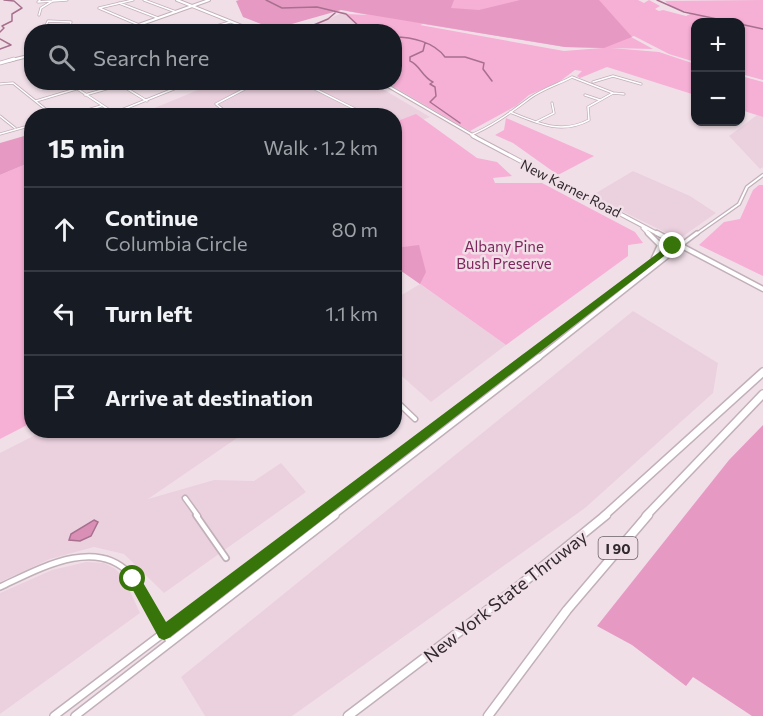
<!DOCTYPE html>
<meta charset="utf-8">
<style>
:root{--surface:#171b24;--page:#242831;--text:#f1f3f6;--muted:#9ea1a6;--line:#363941}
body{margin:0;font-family:Commissioner,sans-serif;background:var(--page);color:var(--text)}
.controls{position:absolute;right:18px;top:18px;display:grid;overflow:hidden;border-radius:12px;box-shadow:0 2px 4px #0004}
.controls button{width:54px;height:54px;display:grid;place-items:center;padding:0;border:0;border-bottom:2px solid var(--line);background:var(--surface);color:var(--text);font:30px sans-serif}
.stop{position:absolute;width:18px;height:18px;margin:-14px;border:4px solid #377409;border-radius:50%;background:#fff}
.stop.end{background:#377409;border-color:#fff;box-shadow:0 2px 6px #0008}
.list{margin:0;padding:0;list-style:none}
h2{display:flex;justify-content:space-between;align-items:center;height:78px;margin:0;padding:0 24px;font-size:26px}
h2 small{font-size:20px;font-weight:400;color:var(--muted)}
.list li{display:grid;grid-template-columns:39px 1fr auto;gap:18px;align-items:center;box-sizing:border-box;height:84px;padding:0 24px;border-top:2px solid var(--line)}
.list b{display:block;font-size:22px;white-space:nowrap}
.list p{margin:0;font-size:20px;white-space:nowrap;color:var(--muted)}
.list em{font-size:20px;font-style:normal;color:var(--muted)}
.icon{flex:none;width:33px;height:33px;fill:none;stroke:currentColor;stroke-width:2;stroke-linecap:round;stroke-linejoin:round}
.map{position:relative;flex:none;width:763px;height:716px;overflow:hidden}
.search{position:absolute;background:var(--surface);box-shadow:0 2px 4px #0004;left:24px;top:24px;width:378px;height:66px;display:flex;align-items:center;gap:15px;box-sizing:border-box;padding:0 21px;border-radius:24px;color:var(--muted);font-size:22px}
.panel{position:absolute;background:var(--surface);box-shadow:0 2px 4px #0004;left:24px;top:108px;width:378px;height:330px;border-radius:24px}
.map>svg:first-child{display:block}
</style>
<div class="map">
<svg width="763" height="716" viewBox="0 0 763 716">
<rect width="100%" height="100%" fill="#f1dfe8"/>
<!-- built -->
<path fill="#ebd1de" d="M 344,12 L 348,13 L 364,31 L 300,32 Z
M 371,82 L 430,117 L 395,131 L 394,116 L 161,116 L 152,109 L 215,83 Z
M 757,115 L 763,117 L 763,167 L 760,169 L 729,136 Z
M 633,171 L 690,196 L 716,213 L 679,239 L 591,196 Z
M 420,284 L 506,345 L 431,402 L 395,370 L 395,299 Z
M 633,311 L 718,363 L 713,393 L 585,508 L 292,716 L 205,716 L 181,677 Z
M 232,430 L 237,438 L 148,499 L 214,480 L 254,481 L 281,463 L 306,492 L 164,593 L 124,554 L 94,547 L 50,559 L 0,582 L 0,453 L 43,431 Z
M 86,562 L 104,563 L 114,568 L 123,576 L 140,613 L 0,714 L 0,593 L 52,570 Z"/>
<!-- green -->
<path fill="#f6afd5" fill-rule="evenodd" d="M 373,0 L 638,0 L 644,3 L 649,0 L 660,6 L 655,9 L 659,11 L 663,10 L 686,16 L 692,13 L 671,7 L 665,1 L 763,0 L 763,80 L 741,74 L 740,22 L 696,22 L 695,62 L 669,54 L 634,36 L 631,37 L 653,49 L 611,48 L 659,52 L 695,64 L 695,95 L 607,67 L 580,78 L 577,76 L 582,71 L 575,70 L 559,82 L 529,95 L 516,106 L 470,131 L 387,83 L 394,82 L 394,32 L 363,31 L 346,14 L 368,15 L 347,11 ZM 423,24 L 565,47 L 602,48 L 564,51 L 420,25 Z
M 741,76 L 763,82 L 763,117 L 741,110 Z
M 416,114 L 477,158 L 497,162 L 512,176 L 493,178 L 495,183 L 542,183 L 635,232 L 643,243 L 628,245 L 628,256 L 506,345 L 395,266 L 395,122 Z
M 506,118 L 594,156 L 558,175 L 513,143 L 495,135 L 504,130 Z
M 31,162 L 31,423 L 0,439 L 0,175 Z
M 759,185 L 763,185 L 763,276 L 699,245 L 724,222 L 740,219 L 753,190 Z"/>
<!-- forest -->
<path fill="#e69ac3" d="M 239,0 L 454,0 L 451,8 L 479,10 L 520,0 L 599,0 L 632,37 L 604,48 L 565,47 L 341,10 L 274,29 L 243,17 L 236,1 Z
M 31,134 L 31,162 L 0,175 L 0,143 Z
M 419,245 L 426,272 L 420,284 L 394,266 L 395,248 Z
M 763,425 L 763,716 L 752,716 L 693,677 L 686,686 L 632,645 L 597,626 L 729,460 Z"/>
<!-- water -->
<path fill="#da8fb7" stroke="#a7708e" stroke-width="1.5" d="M 94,520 L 98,522 L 91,536 L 80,541 L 69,540 L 71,534 Z"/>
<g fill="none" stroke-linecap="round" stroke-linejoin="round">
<!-- stream -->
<path stroke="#a7708e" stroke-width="1.5" d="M 266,0 L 282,8 L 317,7 L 346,14 L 365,32
M 657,0 L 684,12 L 731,22
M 740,24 L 763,29
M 0,32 L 4,28 L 2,26 L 12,21 L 12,14 L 22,8 L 14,1 L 4,0
M 297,32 L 328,19 L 335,13
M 394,37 C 412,37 434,42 445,57 L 465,57 L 484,63 L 483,69 L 492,81
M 0,39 L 11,45 L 0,49
M 425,43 L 423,51 L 410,57 L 410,61 C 420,65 422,77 433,82 L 430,84 L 435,87 L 436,96 L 430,102 L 460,123"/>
<defs>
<path id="minor-far4" d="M 40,0 L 38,2 L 67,0
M 144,0 L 176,12
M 119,3 L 158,18
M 99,8 L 139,25
M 99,8 L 133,0
M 39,15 L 41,8 L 54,0
M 43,32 L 48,21 L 71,22 L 69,28 L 57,32
M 161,32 L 177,27 L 203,29
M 196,32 L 230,22
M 234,32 L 246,28
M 334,32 L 346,26
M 67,82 L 114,113 L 191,82
M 301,82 L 357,110 L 359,116
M 593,82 L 613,76 L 641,84
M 0,84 L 13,83 L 54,116
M 121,85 L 147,101
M 613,93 L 624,94
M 85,95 L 130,82
M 585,95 L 600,100
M 36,101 L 76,89
M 510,112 C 537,123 561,135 589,120 L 588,107 L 613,93 L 572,77
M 0,116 L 15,128
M 68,116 L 101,106
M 231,116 L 216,104 L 258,82
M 536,122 L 554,113 L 552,103
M 0,134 L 32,125
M 471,135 C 493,126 511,112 530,98 C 542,89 559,84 572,77"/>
<path id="minor-far3" d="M 695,235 L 739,204 L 747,187 L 763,175"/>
<path id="minor-far2" d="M 681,245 L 697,233"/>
<path id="minor-far1" d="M 394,399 L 415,419
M 185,498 L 198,516"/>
<path id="minor" d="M 196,515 L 226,558"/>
<path id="tertiary" d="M 0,587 C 37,570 95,536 130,574 C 145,590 158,623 170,643"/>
<path id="secondary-far4" d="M 177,0 L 257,32
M 381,82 L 476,137"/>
<path id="secondary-far3" d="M 473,136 L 660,235
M 643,228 L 650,235"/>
<path id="secondary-far2" d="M 648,233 L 660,245 L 654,258
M 657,233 L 763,289
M 525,359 L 673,246 L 681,245
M 537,359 L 681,245"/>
<path id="secondary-far1" d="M 317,516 L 526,357
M 333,516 L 539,357"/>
<path id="secondary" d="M 54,716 L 319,515
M 75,716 L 335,515"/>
<path id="primary-far1" d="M 119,32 L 209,0
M 8,61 L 32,55"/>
<path id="primary" d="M 0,63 L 14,59"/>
<path id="motorway-far1" d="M 604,516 L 763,372
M 646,516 L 763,394"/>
<path id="motorway" d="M 348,716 L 509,594 L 606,515
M 488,716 L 567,610 L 648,515"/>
</defs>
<!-- minor-far4 casing -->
<use href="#minor-far4" stroke="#c2b0b9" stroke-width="3"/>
<!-- minor-far3 casing -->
<use href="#minor-far3" stroke="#c2b0b9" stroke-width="4.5"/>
<!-- minor-far2 casing -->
<use href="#minor-far2" stroke="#c2b0b9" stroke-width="6"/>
<!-- minor-far1 casing -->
<use href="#minor-far1" stroke="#c2b0b9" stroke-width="7"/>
<!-- minor casing -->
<use href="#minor" stroke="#c2b0b9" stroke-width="8"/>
<!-- tertiary casing -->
<use href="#tertiary" stroke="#c2b0b9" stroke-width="8"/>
<!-- secondary-far4 casing -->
<use href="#secondary-far4" stroke="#c2b0b9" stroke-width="4"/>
<!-- secondary-far3 casing -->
<use href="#secondary-far3" stroke="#c2b0b9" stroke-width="5"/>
<!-- secondary-far2 casing -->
<use href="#secondary-far2" stroke="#c2b0b9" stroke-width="7"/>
<!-- secondary-far1 casing -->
<use href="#secondary-far1" stroke="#c2b0b9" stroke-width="8"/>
<!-- secondary casing -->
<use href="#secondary" stroke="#c2b0b9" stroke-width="10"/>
<!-- primary-far1 casing -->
<use href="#primary-far1" stroke="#c2b0b9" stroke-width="4"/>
<!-- primary casing -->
<use href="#primary" stroke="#c2b0b9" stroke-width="4.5"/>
<!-- motorway-far1 casing -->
<use href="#motorway-far1" stroke="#c2b0b9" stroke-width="10"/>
<!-- motorway casing -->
<use href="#motorway" stroke="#c2b0b9" stroke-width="11"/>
<!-- minor-far4 -->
<use href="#minor-far4" stroke="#fff" stroke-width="1.5"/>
<!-- minor-far3 -->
<use href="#minor-far3" stroke="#fff" stroke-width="2"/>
<!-- minor-far2 -->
<use href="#minor-far2" stroke="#fff" stroke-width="3"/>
<!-- minor-far1 -->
<use href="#minor-far1" stroke="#fff" stroke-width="4"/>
<!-- minor -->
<use href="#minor" stroke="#fff" stroke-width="4.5"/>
<!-- tertiary -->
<use href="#tertiary" stroke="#fff" stroke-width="5"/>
<!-- secondary-far4 -->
<use href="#secondary-far4" stroke="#fff" stroke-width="2"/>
<!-- secondary-far3 -->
<use href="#secondary-far3" stroke="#fff" stroke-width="3"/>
<!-- secondary-far2 -->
<use href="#secondary-far2" stroke="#fff" stroke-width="4"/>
<!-- secondary-far1 -->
<use href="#secondary-far1" stroke="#fff" stroke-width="5"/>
<!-- secondary -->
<use href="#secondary" stroke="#fff" stroke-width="7"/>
<!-- primary-far1 -->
<use href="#primary-far1" stroke="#fff" stroke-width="2"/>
<!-- primary -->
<use href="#primary" stroke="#fff" stroke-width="3"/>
<!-- motorway-far1 -->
<use href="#motorway-far1" stroke="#fff" stroke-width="7"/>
<!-- motorway -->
<use href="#motorway" stroke="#fff" stroke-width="8"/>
</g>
<!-- route -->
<path fill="#377409" d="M 670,244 L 677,246 L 169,638 L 164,640 L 159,638 L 129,583 L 129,574 L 138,574 L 166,622 Z"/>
<g text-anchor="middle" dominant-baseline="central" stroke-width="5" stroke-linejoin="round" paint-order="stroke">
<!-- far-street labels -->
<g font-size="14" fill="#30292d" stroke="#f1dfe8">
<text transform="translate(571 188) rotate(27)">New Karner Road</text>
</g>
<!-- shield labels -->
<rect fill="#f1dfe8" stroke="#6a6065" stroke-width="1.5" x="598.5" y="537" width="39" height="22" rx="4.5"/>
<g font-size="14" font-weight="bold" fill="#30292d">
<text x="618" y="548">I 90</text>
</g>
<!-- park labels -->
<g font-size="15" fill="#7e275d" stroke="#f1dfe8">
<text x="504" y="246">Albany Pine<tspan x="504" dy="17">Bush Preserve</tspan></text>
</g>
<!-- near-street labels -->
<g font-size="18" fill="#30292d" stroke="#f1dfe8">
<text transform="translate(505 596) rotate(-38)">New York State Thruway</text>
</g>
</g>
</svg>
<div class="controls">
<button>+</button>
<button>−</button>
</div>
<div class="stop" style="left:133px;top:579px"></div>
<div class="stop end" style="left:673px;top:246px"></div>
<div class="search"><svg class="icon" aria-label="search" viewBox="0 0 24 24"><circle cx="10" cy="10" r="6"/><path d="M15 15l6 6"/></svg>Search here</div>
<section class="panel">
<h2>15 min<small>Walk · 1.2 km</small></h2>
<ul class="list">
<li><svg class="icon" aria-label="ahead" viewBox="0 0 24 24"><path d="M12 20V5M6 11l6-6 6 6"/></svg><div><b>Continue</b><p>Columbia Circle</p></div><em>80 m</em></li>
<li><svg class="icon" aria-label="left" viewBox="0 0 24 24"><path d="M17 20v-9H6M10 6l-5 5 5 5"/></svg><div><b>Turn left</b></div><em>1.1 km</em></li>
<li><svg class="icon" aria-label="arrive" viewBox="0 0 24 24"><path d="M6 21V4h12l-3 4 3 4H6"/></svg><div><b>Arrive at destination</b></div></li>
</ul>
</section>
</div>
